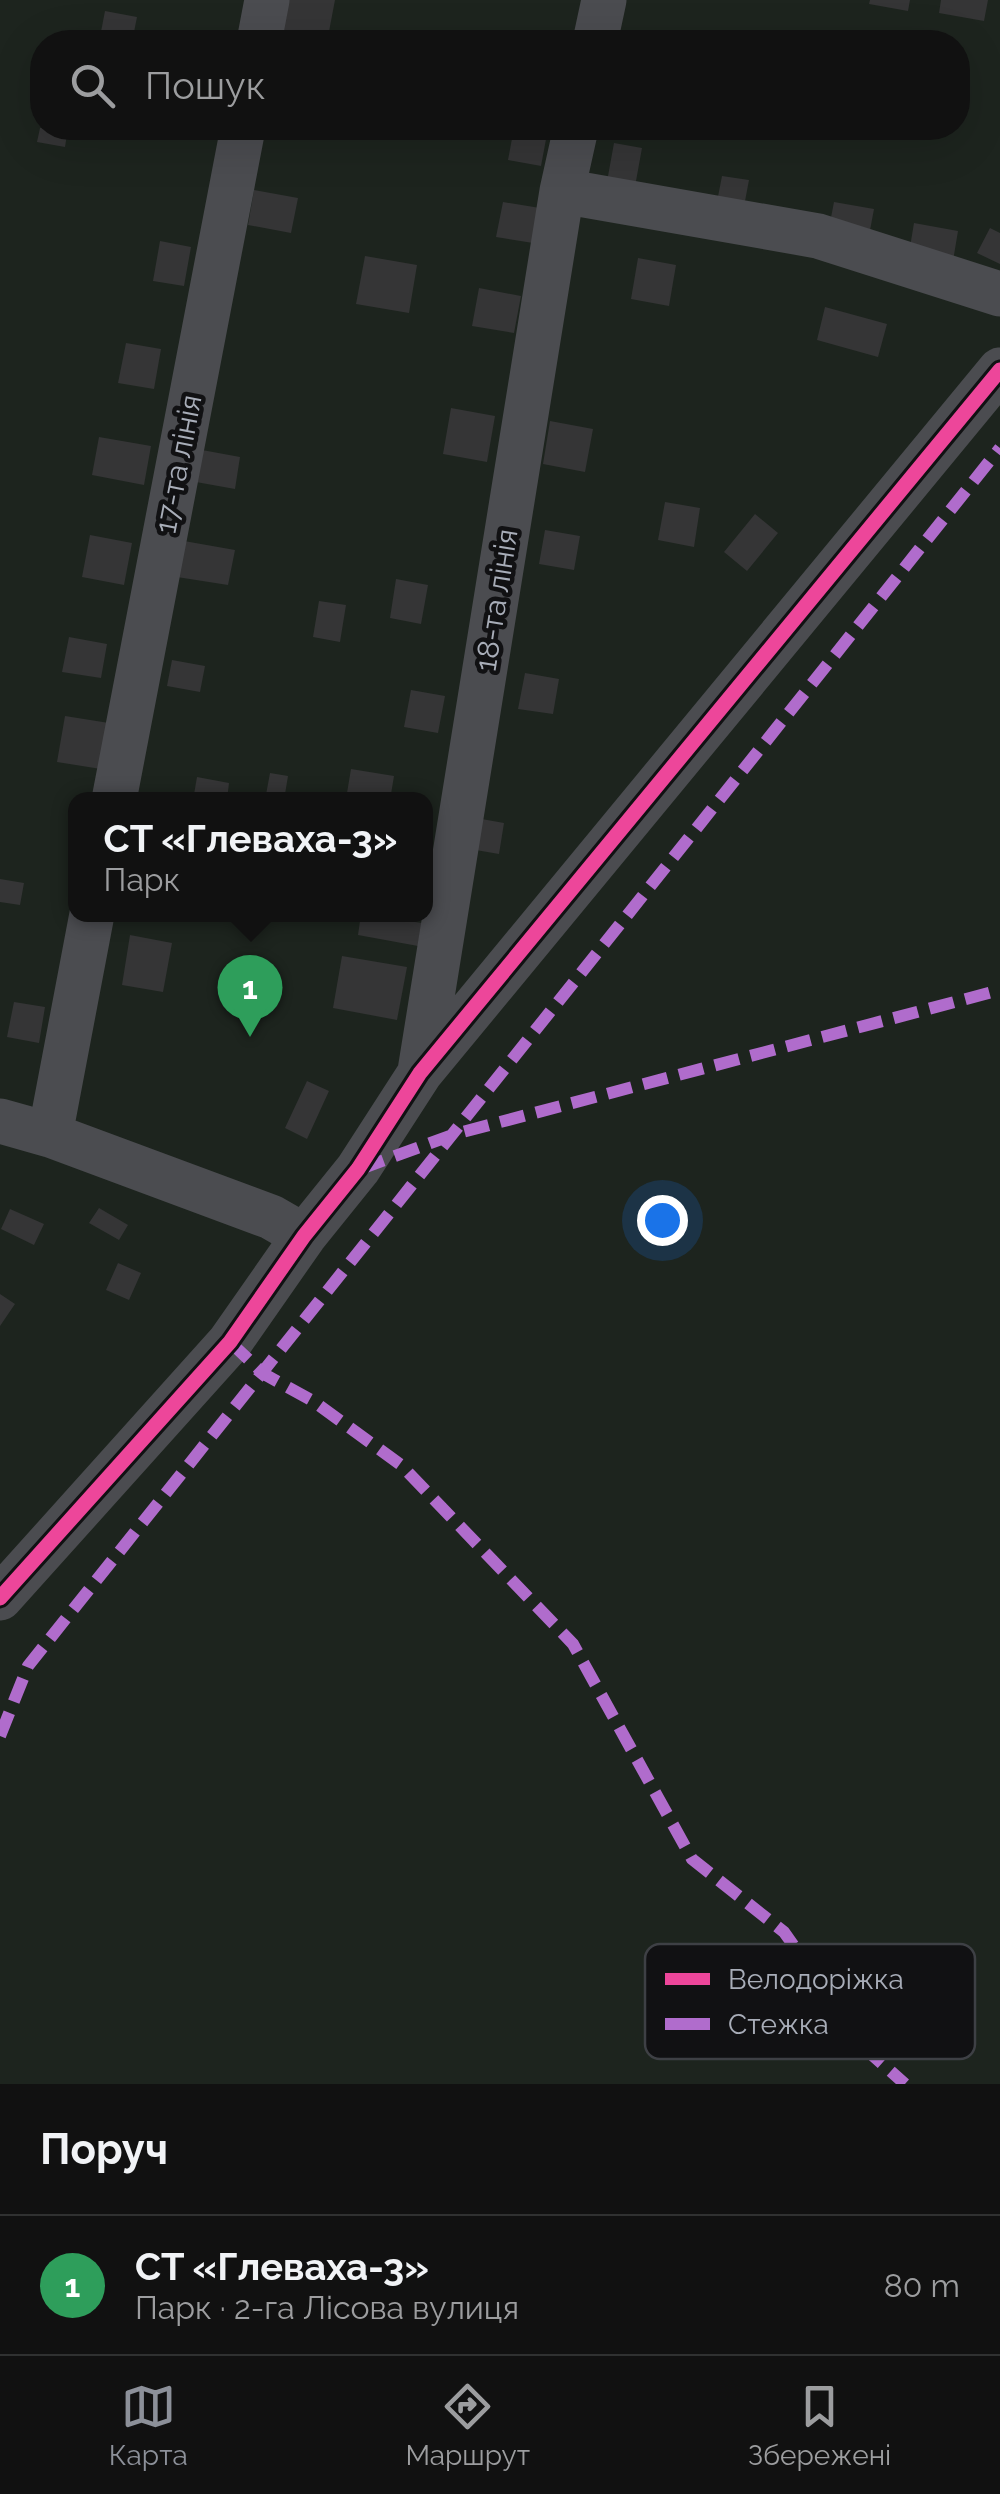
<!DOCTYPE html>
<html lang="uk">
<meta charset="utf-8">
<style>
:root{--surface:#111;--page:#1a1a1a;--text:#f1f3f6;--muted:#9c9d9f;--line:#303131;--accent:#8c9099}
body{margin:0;font-family:Raleway,sans-serif;background:var(--page);color:var(--text)}
.you{position:absolute;left:662px;top:1220px;width:35px;height:35px;margin:-25px;border:8px solid #fff;border-radius:50%;background:#1a73e8;box-shadow:0 0 0 15px #1a73e833}
.badge{display:grid;place-items:center;width:65px;height:65px;border-radius:50%;background:var(--accent);color:#fff;font-size:32px;font-weight:700}
.pin{position:absolute;translate:-50% -82px;filter:drop-shadow(0 2px 5px #0008)}
.pin::after{content:'';position:absolute;top:52px;width:35px;height:30px;background:inherit;clip-path:polygon(0 0,100% 0,50% 100%)}
.popup{position:absolute;left:68px;top:792px;width:365px;height:130px;box-sizing:border-box;display:grid;place-content:center;border-radius:20px;background:var(--surface);filter:drop-shadow(0 2px 8px #0005);font-size:32px;white-space:nowrap;color:var(--muted)}
.popup b{font-size:38px;color:var(--text)}
.popup::after{content:'';position:absolute;left:50%;top:100%;margin-left:-20px;border:20px solid transparent;border-top-color:var(--surface)}
.list{margin:0;padding:0;list-style:none}
h2{display:flex;justify-content:space-between;align-items:center;height:130px;margin:0;padding:0 40px;font-size:42px}
h2 small{font-size:32px;font-weight:400;color:var(--muted)}
.list li{display:grid;grid-template-columns:65px 1fr auto;gap:30px;align-items:center;box-sizing:border-box;height:140px;padding:0 40px;border-top:2px solid var(--line)}
.list b{display:block;font-size:38px;white-space:nowrap}
.list p{margin:0;font-size:32px;white-space:nowrap;color:var(--muted)}
.list em{font-size:32px;font-style:normal;color:var(--muted)}
.icon{flex:none;width:55px;height:55px;fill:none;stroke:currentColor;stroke-width:2;stroke-linecap:round;stroke-linejoin:round}
.map{position:relative;flex:none;width:1000px;height:2084px;overflow:hidden}
.search{position:absolute;background:var(--surface);box-shadow:0 10px 40px #0002;left:30px;right:30px;top:30px;height:110px;display:flex;align-items:center;gap:25px;box-sizing:border-box;padding:0 35px;border-radius:40px;color:var(--muted);font-size:38px}
.sheet{height:270px;background:var(--surface)}
nav{display:flex;justify-content:space-around;align-items:center;box-sizing:border-box;height:140px;border-top:2px solid var(--line);background:var(--surface);font-size:28px;color:var(--muted)}
nav a{display:grid;justify-items:center;gap:5px}
nav .on{color:var(--accent)}
.map>svg:first-child{display:block}
</style>
<div class="map">
<svg width="1000" height="2084" viewBox="0 0 1000 2084">
<rect width="100%" height="100%" fill="#171717"/>
<!-- green -->
<path fill="#1d241e" fill-rule="evenodd" d="M 0,0 L 1000,0 L 1000,2084 L 0,2084 ZM 42,42 L 958,42 L 958,128 L 42,128 ZM 75,800 L 425,800 L 425,914 L 75,914 Z"/>
<!-- building -->
<path fill="#353536" d="M 283,0 L 335,0 L 327,42 L 276,40 Z
M 870,0 L 910,0 L 908,11 L 869,4 Z
M 941,0 L 988,0 L 984,21 L 939,13 Z
M 105,11 L 137,17 L 132,42 L 99,42 Z
M 524,30 L 564,37 L 563,42 L 522,42 Z
M 40,128 L 68,128 L 65,147 L 37,142 Z
M 514,128 L 547,134 L 541,166 L 508,160 Z
M 614,143 L 642,148 L 634,192 L 606,187 Z
M 722,176 L 749,180 L 742,217 L 715,212 Z
M 254,190 L 298,198 L 291,233 L 248,225 Z
M 503,202 L 540,208 L 533,243 L 496,237 Z
M 834,202 L 874,209 L 868,241 L 828,233 Z
M 914,223 L 958,231 L 953,261 L 909,253 Z
M 990,228 L 1000,233 L 1000,264 L 977,253 Z
M 160,241 L 191,247 L 184,286 L 153,281 Z
M 365,256 L 417,265 L 409,313 L 356,304 Z
M 638,258 L 676,265 L 669,306 L 631,299 Z
M 479,288 L 521,296 L 514,333 L 472,326 Z
M 825,307 L 887,324 L 878,357 L 817,340 Z
M 126,343 L 161,349 L 154,389 L 118,383 Z
M 451,408 L 495,416 L 487,462 L 443,454 Z
M 550,421 L 593,429 L 585,472 L 543,464 Z
M 99,437 L 151,446 L 144,485 L 92,475 Z
M 202,450 L 240,457 L 235,489 L 196,482 Z
M 665,502 L 700,508 L 694,547 L 658,540 Z
M 755,514 L 778,533 L 747,571 L 724,552 Z
M 545,530 L 580,536 L 574,570 L 539,564 Z
M 90,535 L 132,543 L 124,585 L 82,577 Z
M 184,541 L 235,550 L 228,585 L 177,577 Z
M 396,579 L 428,585 L 421,624 L 390,618 Z
M 319,601 L 346,605 L 340,642 L 313,637 Z
M 69,637 L 107,644 L 101,678 L 62,672 Z
M 172,660 L 205,666 L 200,692 L 167,686 Z
M 525,673 L 559,679 L 553,714 L 518,709 Z
M 411,690 L 445,696 L 438,733 L 404,727 Z
M 65,716 L 109,723 L 101,769 L 57,762 Z
M 351,769 L 394,776 L 390,800 L 346,799 Z
M 270,773 L 288,776 L 284,800 L 265,800 Z
M 197,777 L 229,783 L 227,800 L 193,800 Z
M 476,818 L 504,823 L 499,854 L 470,849 Z
M 0,879 L 24,883 L 20,905 L 0,902 Z
M 361,914 L 422,923 L 418,946 L 358,935 Z
M 130,935 L 172,943 L 163,992 L 122,985 Z
M 342,956 L 407,967 L 397,1020 L 333,1008 Z
M 14,1002 L 45,1007 L 39,1043 L 7,1037 Z
M 307,1081 L 329,1091 L 307,1139 L 285,1128 Z
M 99,1208 L 128,1225 L 119,1240 L 89,1223 Z
M 10,1209 L 44,1224 L 34,1245 L 1,1229 Z
M 118,1263 L 141,1273 L 129,1300 L 106,1290 Z
M 0,1294 L 15,1304 L 0,1326 Z"/>
<g fill="none" stroke-linecap="round" stroke-linejoin="round">
<!-- minor -->
<path stroke="#4b4c50" stroke-width="45" d="M 259,42 L 267,0
M 595,42 L 604,0
M 562,191 L 818,236 L 1000,294
M 114,800 L 243,128
M 420,1071 L 562,191 L 576,128
M 0,1121 L 50,1135 L 271,1217 L 304,1236
M 50,1135 L 92,914
M 0,1598 L 230,1342 L 304,1236 L 358,1169 L 420,1073 L 1000,370"/>
<!-- quiet -->
<path stroke="#b06ccc" stroke-width="12" stroke-dasharray="25 12" stroke-linecap="butt" d="M 360,1169 L 455,1134 L 1000,990
M 230,1342 L 264,1374 L 313,1401 L 401,1465 L 573,1644 L 692,1859 L 784,1932 L 870,2053 L 905,2084
M 0,1736 L 28,1666 L 1000,448"/>
<defs>
<path id="cycleway" d="M 0,1598 L 230,1342 L 304,1236 L 358,1169 L 420,1073 L 1000,370"/>
</defs>
<!-- cycleway casing -->
<use href="#cycleway" stroke="#111113" stroke-width="21"/>
<!-- cycleway -->
<use href="#cycleway" stroke="#ed469a" stroke-width="15"/>
</g>
<g text-anchor="middle" dominant-baseline="central" stroke-width="9" stroke-linejoin="round" paint-order="stroke">
<!-- street labels -->
<g font-size="30" fill="#a8adb8" stroke="#111113">
<text transform="translate(178 464) rotate(-79)">17-та лінія</text>
<text transform="translate(496 600) rotate(-81)">18-та лінія</text>
</g>
</g>
<!-- legend -->
<rect x="645" y="1944" width="330" height="115" rx="15" fill="#111113" stroke="#3e4045" stroke-width="2.5"/>
<rect x="665" y="1973" width="45" height="12" fill="#ed469a"/>
<rect x="665" y="2018" width="45" height="12" fill="#b06ccc"/>
<g font-size="28" fill="#a8adb8">
<text x="728" y="1989">Велодоріжка</text>
<text x="728" y="2034">Стежка</text>
</g>
</svg>
<div class="you"></div>
<div class="pin badge" style="left:250px;top:1037px;background:#2e9e5b">1</div>
<div class="popup"><b>СТ «Глеваха-3»</b>Парк</div>
<div class="search"><svg class="icon" aria-label="search" viewBox="0 0 24 24"><circle cx="10" cy="10" r="6"/><path d="M15 15l6 6"/></svg>Пошук</div>
</div>
<section class="sheet">
<h2>Поруч<small></small></h2>
<ul class="list">
<li><span class="badge" style="background:#2e9e5b">1</span><div><b>СТ «Глеваха-3»</b><p>Парк · 2-га Лісова вулиця</p></div><em>80 m</em></li>
</ul>
</section>
<nav>
<a class="on"><svg class="icon" aria-label="map" viewBox="0 0 24 24"><path d="M3 6l6-2 6 2 6-2v14l-6 2-6-2-6 2zM9 4v14M15 6v14"/></svg>Карта</a>
<a><svg class="icon" aria-label="directions" viewBox="0 0 24 24"><path d="M12 3l9 9-9 9-9-9zM9 14v-3h6M13 9l2 2-2 2"/></svg>Маршрут</a>
<a><svg class="icon" aria-label="saved" viewBox="0 0 24 24"><path d="M7 4h10v16l-5-4-5 4z"/></svg>Збережені</a>
</nav>
